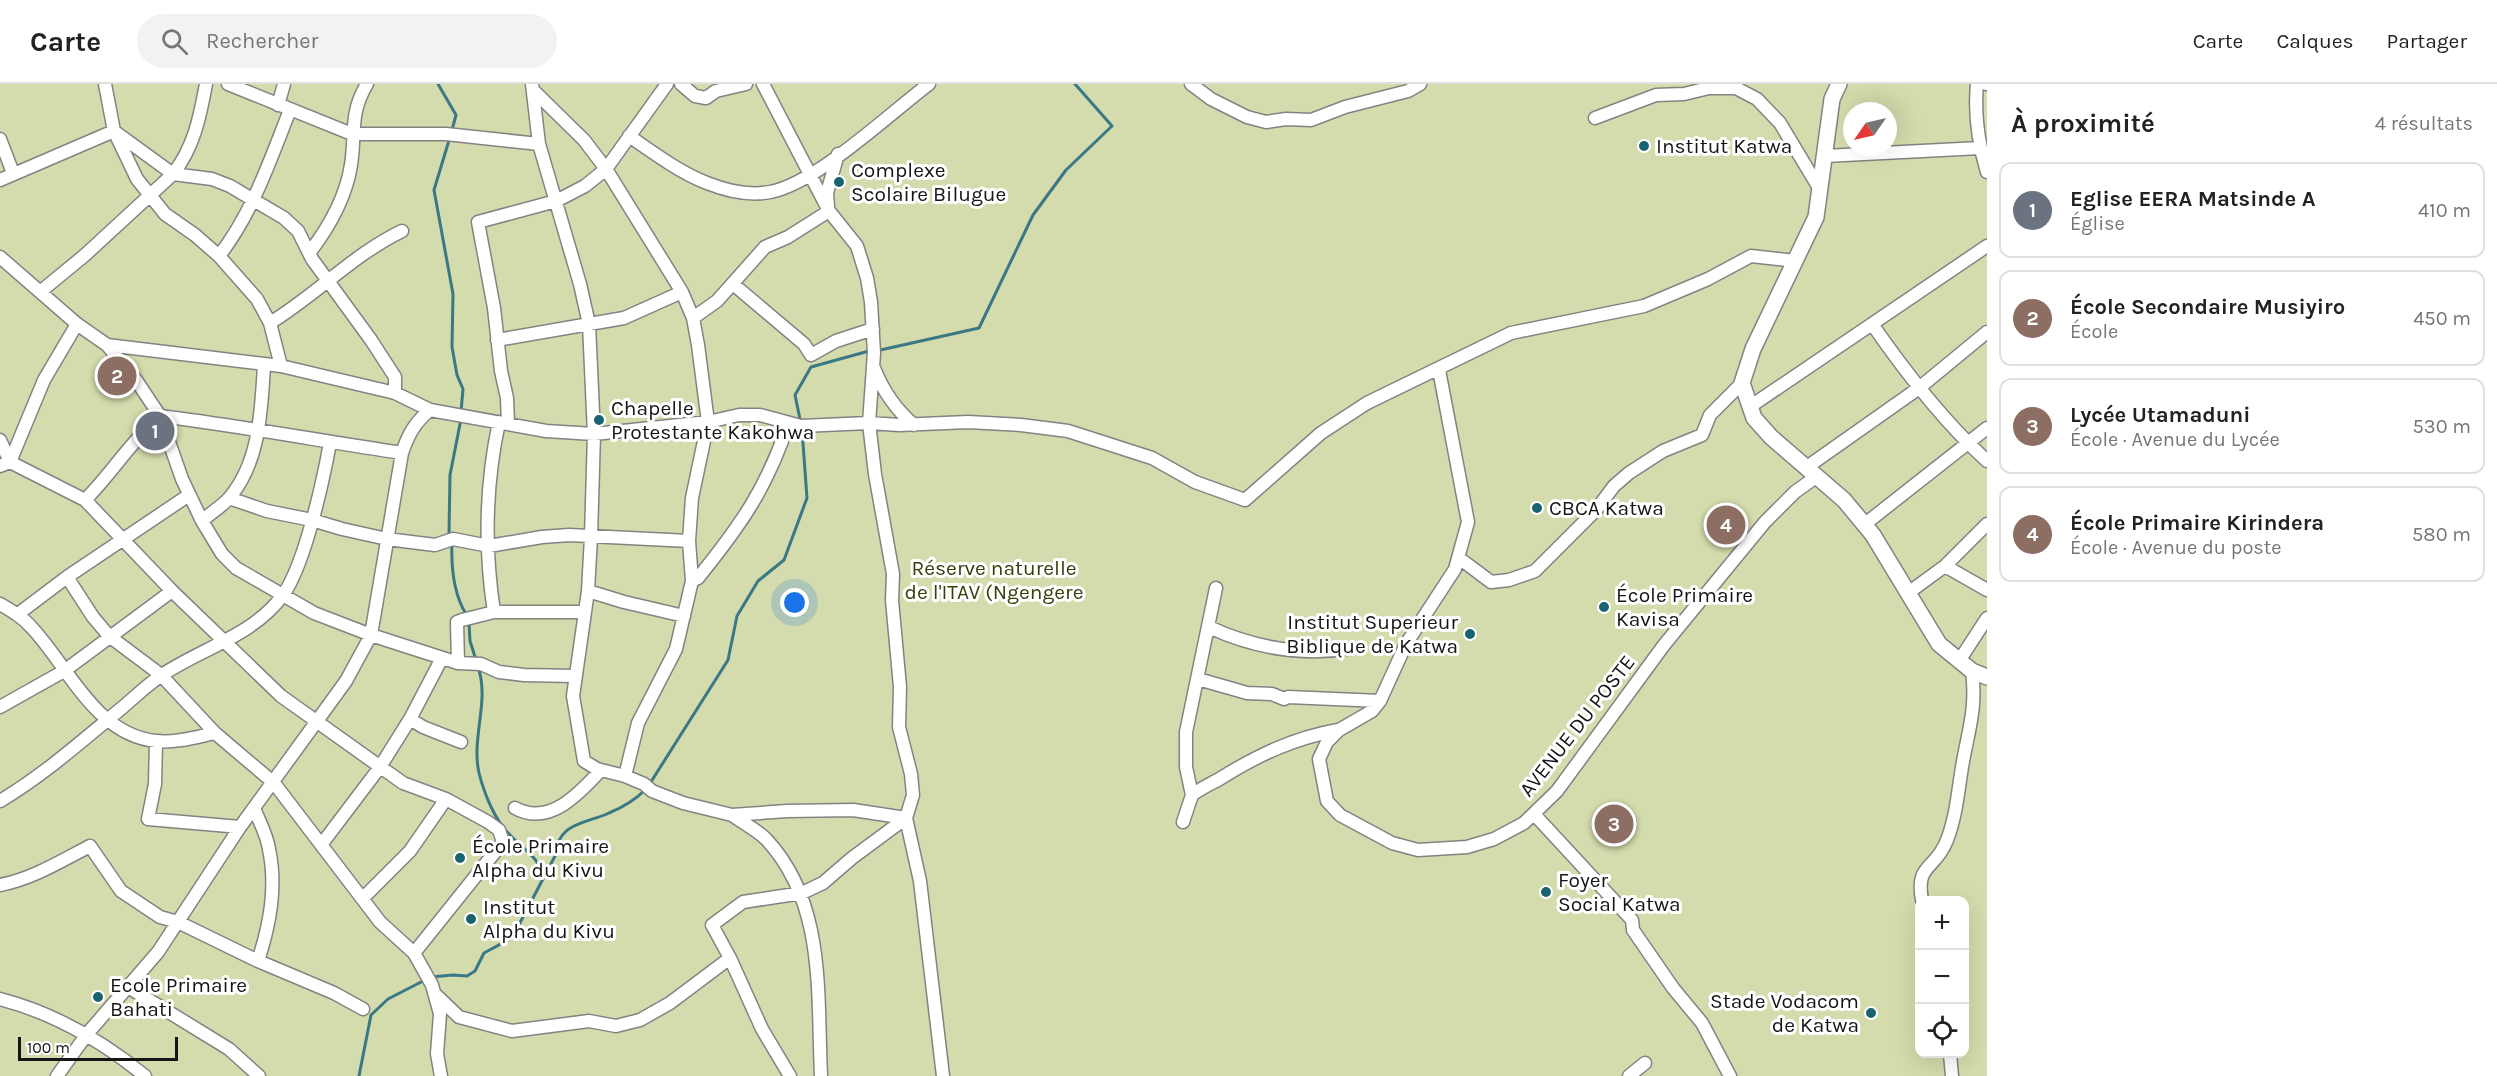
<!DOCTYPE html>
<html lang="fr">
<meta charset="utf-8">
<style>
:root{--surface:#fff;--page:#f2f2f2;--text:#222;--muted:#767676;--line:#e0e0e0;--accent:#196370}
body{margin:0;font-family:Karla,sans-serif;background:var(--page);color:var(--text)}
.controls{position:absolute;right:18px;bottom:18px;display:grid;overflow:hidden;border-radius:12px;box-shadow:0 6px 24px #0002}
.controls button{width:54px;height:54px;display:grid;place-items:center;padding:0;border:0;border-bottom:2px solid var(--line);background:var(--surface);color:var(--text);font:30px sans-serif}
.compass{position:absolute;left:1843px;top:18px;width:54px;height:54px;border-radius:50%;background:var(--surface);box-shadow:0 6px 24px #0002;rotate:236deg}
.scale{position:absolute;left:18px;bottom:15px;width:160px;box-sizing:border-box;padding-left:6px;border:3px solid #151515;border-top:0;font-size:16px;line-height:21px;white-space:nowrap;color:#151515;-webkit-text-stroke:4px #fff;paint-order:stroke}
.you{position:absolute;left:795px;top:519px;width:21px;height:21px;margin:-15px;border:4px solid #fff;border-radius:50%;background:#1a73e8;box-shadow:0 0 0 9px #1a73e833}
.badge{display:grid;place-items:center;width:39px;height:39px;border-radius:50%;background:var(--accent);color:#fff;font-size:20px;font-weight:700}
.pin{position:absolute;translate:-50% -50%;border:3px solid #fff;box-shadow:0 2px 6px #0006}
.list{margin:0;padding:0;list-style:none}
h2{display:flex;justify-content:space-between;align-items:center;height:78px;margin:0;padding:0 24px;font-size:26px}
h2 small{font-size:20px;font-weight:400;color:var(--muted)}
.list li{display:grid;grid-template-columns:39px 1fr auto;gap:18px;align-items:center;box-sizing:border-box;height:96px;margin:0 12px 12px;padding:0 12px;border:2px solid var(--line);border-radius:12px}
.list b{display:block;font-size:22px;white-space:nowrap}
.list p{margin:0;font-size:20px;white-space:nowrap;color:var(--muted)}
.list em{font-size:20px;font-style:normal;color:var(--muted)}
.icon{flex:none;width:33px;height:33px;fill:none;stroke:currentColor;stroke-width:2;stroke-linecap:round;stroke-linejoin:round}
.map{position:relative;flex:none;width:1987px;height:992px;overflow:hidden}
header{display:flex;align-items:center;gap:36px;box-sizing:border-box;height:84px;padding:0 30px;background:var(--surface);border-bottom:2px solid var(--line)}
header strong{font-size:28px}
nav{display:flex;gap:33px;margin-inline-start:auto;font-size:21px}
.search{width:420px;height:54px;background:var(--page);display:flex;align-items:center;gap:15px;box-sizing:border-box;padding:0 21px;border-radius:33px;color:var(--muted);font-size:22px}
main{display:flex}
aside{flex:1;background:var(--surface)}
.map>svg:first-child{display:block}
</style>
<header>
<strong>Carte</strong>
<div class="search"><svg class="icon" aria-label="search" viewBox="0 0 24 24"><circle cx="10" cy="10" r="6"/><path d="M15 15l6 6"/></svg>Rechercher</div>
<nav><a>Carte</a><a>Calques</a><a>Partager</a></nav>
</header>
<main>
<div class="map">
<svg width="1987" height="992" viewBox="0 0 1987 992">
<rect width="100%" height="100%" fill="#f1f1f2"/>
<!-- green -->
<path fill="#d4dbac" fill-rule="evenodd" d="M 0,0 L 1987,0 L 1987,992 L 0,992 ZM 1852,27 L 1888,27 L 1888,63 L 1852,63 ZM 1920,816 L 1964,816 L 1964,970 L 1920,970 Z"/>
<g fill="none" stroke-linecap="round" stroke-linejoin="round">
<!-- stream -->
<path stroke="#3b7886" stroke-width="3" d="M 438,0 L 456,31 L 452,46
M 450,53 L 434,106 L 453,210 L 452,263 L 457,291 L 463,305 L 461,328
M 876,267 L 979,244 L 1033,131 L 1066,86 L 1112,42 L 1075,0
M 801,340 L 795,311 L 811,283 L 869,267
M 451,452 L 449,450 L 450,391 L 461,335
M 452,458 C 451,483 453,509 466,530
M 469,539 L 470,557 L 476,576
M 478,583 C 490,617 471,653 479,689 C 484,709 495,737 510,751 C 524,766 534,770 544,789
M 649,701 L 728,576 L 737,532 L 758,497 L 784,476 L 807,414 L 802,346
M 431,893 L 453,891 L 467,892 L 475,887 L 484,869 L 512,854 L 555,772 C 558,738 585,740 609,729 C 621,724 636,715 645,706
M 359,992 L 371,931 L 388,915 L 425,896"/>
<defs>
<path id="minor" d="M 105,0 L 114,47 L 137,95 L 165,130 L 195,151 L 219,172 L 257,215 L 270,239 L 281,282
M 228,0 L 352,50 L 446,50 L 539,60
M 532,0 L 539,60 L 580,200 L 589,240 L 594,350 L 591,453 L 588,507 L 573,612 L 584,677 L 597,685 L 625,692 L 644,700 L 652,707 L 683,719 L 732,731 L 787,727 L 853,726 L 906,734
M 681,0 L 695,12 L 706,14 L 716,7 L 746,0
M 763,0 L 829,127 L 857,162 L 867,194 L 871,218 L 874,269 L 869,339 L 875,390 L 893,490 L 892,516 L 900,603 L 899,643 L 911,690 L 913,711 L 906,734 L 920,797 L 943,992
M 1191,0 L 1211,15 L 1247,33 L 1266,38 L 1286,35 L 1311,36 L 1345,23 L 1408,7 L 1420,0
M 1977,0 C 1974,31 1978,58 1987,88
M 1986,0 L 1987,0
M 533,6 L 584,56 L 606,85 L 682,208 L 693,234 L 698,261 L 708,338 L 692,414 L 689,457 L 692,497 L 676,565 L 638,639 L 625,692
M 278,21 L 284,0
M 1595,34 L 1656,11 L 1684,10 L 1709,4 L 1736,4 L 1757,15 L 1780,39 L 1819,104
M 629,52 C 654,69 679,88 707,99 C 727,107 749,112 770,108 C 817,99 889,30 929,0
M 0,55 L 13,89
M 1825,72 L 1980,64
M 0,96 L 114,47 L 173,90 L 212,95 L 230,102 L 284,134 L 298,147 L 312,175 L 371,256 L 395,293 L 395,309
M 828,123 L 827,109 L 838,70
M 310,168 C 329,143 346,113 351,81 C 356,49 349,30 367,0
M 219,172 C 253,128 270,76 290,26
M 0,173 L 77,240 L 107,261 L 281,282 L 395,309 L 430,326 L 546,347 L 594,350 L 708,338 L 739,331 L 760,331 L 801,342 L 869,339 L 899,341 L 968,338 L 1021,341 L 1068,347 L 1152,374 L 1195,398 L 1245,416 L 1321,349 L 1367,319 L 1511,249 L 1644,222 L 1708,195 L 1751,172 L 1795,177
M 733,200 L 804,260 L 811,271 L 836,257 L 873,245
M 40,208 L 85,171 L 173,90 C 194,63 200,33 206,0
M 693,234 L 717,217 L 765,163 L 788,153 L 829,127
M 270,239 C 316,211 354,170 402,147
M 1872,240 C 1906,289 1943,337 1987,377
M 497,256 L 624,234 L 682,208
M 107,261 L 136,296 L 160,332 L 182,395 L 202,437 L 222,470 L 236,484 L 314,529 L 371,551 L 458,579 L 481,580 L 499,588 L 524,591 L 574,592
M 874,284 C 883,307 895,325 914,341
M 1439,286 L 1468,438 L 1455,485 L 1406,560 L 1380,617 L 1372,627 L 1339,646 L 1327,658 L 1319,675 L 1327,717 L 1340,731 L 1392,759 L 1418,766 L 1467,763 L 1494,755 L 1524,739 L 1557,707 L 1664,561 L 1765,438 L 1795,408 L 1816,393
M 1751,322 L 1987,162
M 508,340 L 507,314 L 501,287 L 494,224 L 478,138 L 556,117 L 585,102 L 606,85 L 667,0
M 0,356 L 10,378 L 85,416 L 172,507 L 281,612 L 403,699 L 446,715 L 488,738 L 499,746 L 503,758 L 414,869
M 0,382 L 10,378 L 44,296 L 77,240
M 1807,383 L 1919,304 L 1987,248
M 229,414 L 267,427 L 312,436 L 342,445 L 387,455 L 435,461 L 453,455 L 489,462 L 542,453 L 569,451 L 689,457
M 85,416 C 112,389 131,357 160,332 C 241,342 321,357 402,369
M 202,437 C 210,429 223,422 230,413 C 260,377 261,327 264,282
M 1865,440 L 1987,344
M 1459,474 L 1491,498 L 1509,496 L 1535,487 L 1596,426 L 1614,402 L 1629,389 L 1663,367 L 1702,351 L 1710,331 L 1742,299
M 1945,482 L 1987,506
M 67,493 L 93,533 L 109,552 L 161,591 L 215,649 L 274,699 L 380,838 L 414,869 L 432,901 L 440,930 L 437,970 L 441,992
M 692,497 L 698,494 C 740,442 767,404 788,340
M 588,507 L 624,518 L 684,532
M 1908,509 L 1945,482 L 1987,440
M 0,520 C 12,527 24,534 33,545 C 69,584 96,651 156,657 C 176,659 196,653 215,649
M 494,528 C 484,463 485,403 499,338
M 18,530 L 67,493 L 189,411
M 1209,543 C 1254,564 1303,572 1352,564
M 1959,577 L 1987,534
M 458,579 L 457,538 L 462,536 L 494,528 L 584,528
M 1198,595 L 1247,609 L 1272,610 L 1284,615 L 1288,613 L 1380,617
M 0,623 L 64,587 L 172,507
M 410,635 L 423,643 L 461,658
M 156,657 L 155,700 L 148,735 L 240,743
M 1192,711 C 1201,704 1211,700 1221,694 C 1258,671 1294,654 1338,646
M 0,717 C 45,690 83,656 123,623 C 136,612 148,600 162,591 C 202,564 253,552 283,511 C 305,480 323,397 330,359
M 254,724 C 259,737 267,751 269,765 C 277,803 270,840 258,877
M 515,724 C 549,743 580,709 601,686
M 1534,730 L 1632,836 L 1633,846 L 1673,904 L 1702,939 L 1730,992
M 732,731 C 743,739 757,746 766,755 C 826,819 817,910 821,992
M 1183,738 L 1192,711 L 1186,683 L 1186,648 L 1216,504
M 321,761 L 380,683 L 410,635 L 442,574
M 0,801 C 32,795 61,777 90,762 L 121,807 L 160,833 L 178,838 L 258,877 L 334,909 L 363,925
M 363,814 L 410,767 L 446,715
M 1922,816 C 1915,779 1936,786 1947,756 C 1956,733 1958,708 1962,683 C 1968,647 1977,625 1972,587
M 128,903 L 229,965 L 259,992
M 435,910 L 459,933 L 512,947 L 589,937 L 616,942 L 640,936 L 670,919 L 730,874
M 0,915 C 54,929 102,957 145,992
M 1950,970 L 1952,992
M 57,992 L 87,950 L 158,868 L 240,743 L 346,597 L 371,551 L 402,369 C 408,351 415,338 430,326
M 790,992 L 762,945 L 730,874 L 712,841 L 743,818 L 802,809 L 823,799 L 852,774 L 906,734
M 1629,992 L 1645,979"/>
<path id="major" d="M 1839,0 L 1832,15 L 1816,133 L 1753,265 L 1742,299 L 1754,334 L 1771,353 L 1844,416 L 1873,451 L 1939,560 L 1972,587 L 1987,593"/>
</defs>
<!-- minor casing -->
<use href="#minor" stroke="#838384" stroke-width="15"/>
<!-- major casing -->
<use href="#major" stroke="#838384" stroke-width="18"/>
<!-- minor -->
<use href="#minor" stroke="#fff" stroke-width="12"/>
<!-- major -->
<use href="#major" stroke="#fff" stroke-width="15"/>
</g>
<!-- markers -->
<g fill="#196370" stroke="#fff" stroke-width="2">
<circle cx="1644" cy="62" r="6"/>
<circle cx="839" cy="98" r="6"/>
<circle cx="599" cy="336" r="6"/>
<circle cx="1537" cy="424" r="6"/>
<circle cx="1604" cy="523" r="6"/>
<circle cx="1470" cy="550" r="6"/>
<circle cx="460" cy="774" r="6"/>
<circle cx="1546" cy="808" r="6"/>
<circle cx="471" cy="835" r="6"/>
<circle cx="98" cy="913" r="6"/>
<circle cx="1871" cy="929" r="6"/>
</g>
<g text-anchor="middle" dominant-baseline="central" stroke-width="6" stroke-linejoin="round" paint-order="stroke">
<!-- poi labels -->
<g font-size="21" fill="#151515" stroke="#fff" text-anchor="start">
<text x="1656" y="62">Institut Katwa</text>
<text x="851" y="86">Complexe<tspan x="851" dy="24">Scolaire Bilugue</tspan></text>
<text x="611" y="324">Chapelle<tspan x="611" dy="24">Protestante Kakohwa</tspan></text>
<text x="1549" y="424">CBCA Katwa</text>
<text x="1616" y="511">École Primaire<tspan x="1616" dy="24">Kavisa</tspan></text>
<text x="1458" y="538" text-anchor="end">Institut Superieur<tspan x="1458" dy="24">Biblique de Katwa</tspan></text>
<text x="472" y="762">École Primaire<tspan x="472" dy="24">Alpha du Kivu</tspan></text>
<text x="1558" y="796">Foyer<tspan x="1558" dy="24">Social Katwa</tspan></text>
<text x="483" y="823">Institut<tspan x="483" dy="24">Alpha du Kivu</tspan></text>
<text x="110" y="901">Ecole Primaire<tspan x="110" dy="24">Bahati</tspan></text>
<text x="1859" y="917" text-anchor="end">Stade Vodacom<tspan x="1859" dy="24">de Katwa</tspan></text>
</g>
<!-- park labels -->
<g font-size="21" fill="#393d0a" stroke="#fff">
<text x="994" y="484">Réserve naturelle<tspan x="994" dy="24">de l'ITAV (Ngengere</tspan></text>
</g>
<!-- street labels -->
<g font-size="21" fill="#151515" stroke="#fff">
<text transform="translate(1577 642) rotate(-52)">AVENUE DU POSTE</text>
</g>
</g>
</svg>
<div class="controls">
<button>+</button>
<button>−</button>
<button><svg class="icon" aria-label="locate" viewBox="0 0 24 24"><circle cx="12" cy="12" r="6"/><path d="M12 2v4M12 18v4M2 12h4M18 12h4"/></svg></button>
</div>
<svg class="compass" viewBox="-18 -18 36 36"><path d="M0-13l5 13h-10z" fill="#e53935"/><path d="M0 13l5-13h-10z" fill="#767676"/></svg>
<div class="scale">100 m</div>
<div class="you"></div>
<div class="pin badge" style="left:155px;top:347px;background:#6b7280">1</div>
<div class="pin badge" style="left:117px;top:292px;background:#8d6e63">2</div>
<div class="pin badge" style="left:1614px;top:740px;background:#8d6e63">3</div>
<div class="pin badge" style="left:1726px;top:441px;background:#8d6e63">4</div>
</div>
<aside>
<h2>À proximité<small>4 résultats</small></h2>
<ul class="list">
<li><span class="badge" style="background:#6b7280">1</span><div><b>Eglise EERA Matsinde A</b><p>Église</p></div><em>410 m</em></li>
<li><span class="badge" style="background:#8d6e63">2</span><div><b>École Secondaire Musiyiro</b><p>École</p></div><em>450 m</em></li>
<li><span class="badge" style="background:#8d6e63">3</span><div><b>Lycée Utamaduni</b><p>École · Avenue du Lycée</p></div><em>530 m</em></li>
<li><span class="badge" style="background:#8d6e63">4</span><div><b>École Primaire Kirindera</b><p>École · Avenue du poste</p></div><em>580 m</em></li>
</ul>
</aside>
</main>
